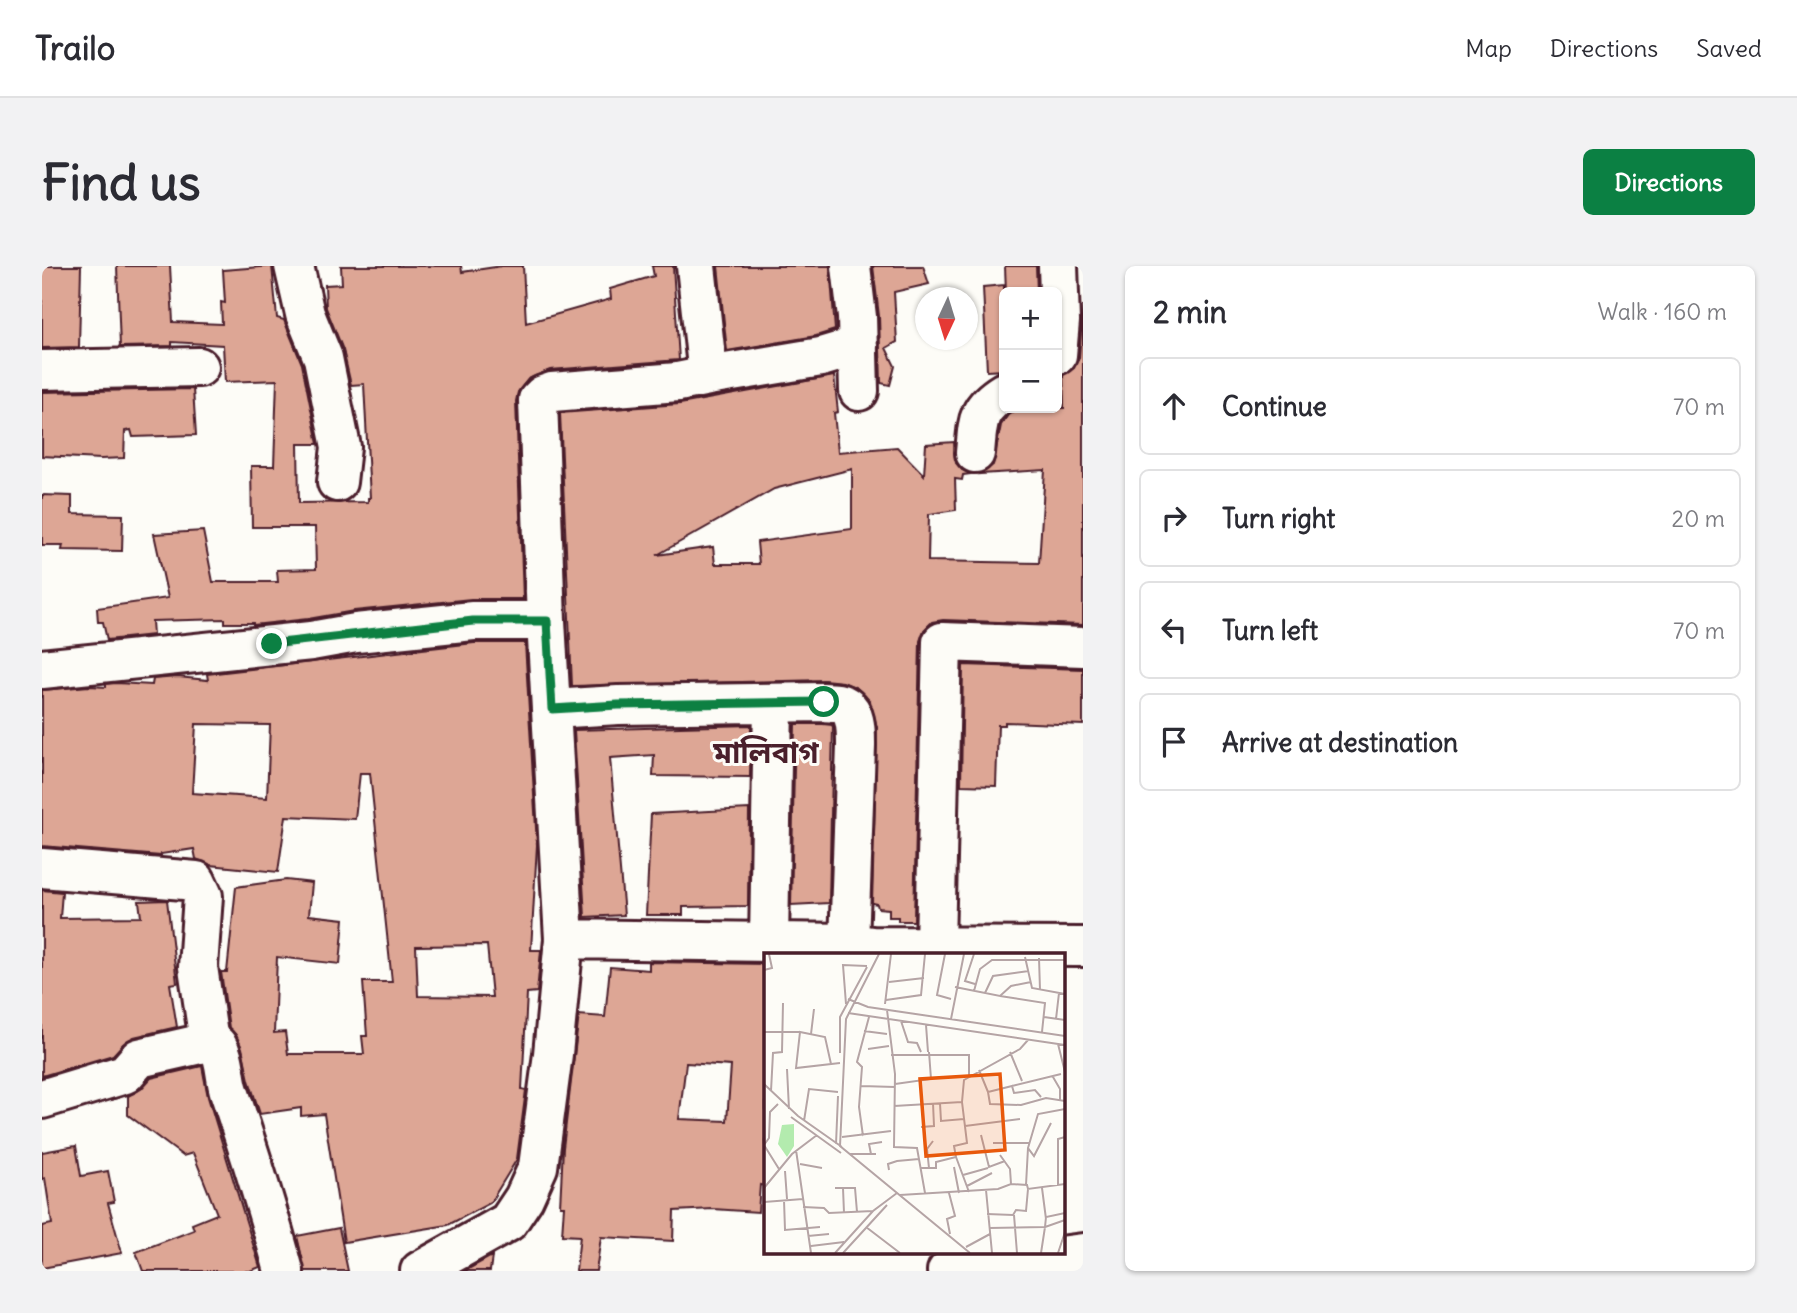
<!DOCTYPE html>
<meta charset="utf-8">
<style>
:root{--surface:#fff;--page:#f2f2f3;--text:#2b2b33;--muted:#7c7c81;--line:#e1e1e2;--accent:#0b8043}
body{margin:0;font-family:Delius,"Noto Sans Bengali",sans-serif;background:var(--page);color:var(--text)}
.controls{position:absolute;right:21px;top:21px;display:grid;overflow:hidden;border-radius:10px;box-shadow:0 2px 5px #0004}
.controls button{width:63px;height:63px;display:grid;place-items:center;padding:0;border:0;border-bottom:2px solid var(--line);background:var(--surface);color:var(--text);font:35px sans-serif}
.compass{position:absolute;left:873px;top:21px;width:63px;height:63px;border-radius:50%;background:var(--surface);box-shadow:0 2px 5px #0004;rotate:184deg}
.stop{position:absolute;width:21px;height:21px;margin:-16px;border:5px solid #0b8043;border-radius:50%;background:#fff}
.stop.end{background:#0b8043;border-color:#fff;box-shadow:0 2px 7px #0008}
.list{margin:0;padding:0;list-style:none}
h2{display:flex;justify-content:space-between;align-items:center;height:91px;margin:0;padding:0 28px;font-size:30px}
h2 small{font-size:23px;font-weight:400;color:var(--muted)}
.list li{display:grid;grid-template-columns:46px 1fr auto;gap:21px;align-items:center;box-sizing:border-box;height:98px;margin:0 14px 14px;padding:0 14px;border:2px solid var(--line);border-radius:10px}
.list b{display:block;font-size:26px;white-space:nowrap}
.list em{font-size:23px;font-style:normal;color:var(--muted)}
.icon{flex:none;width:38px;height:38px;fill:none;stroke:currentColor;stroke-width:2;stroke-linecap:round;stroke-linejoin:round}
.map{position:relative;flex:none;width:1041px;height:1005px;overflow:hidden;border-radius:10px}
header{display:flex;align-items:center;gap:42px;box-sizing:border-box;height:98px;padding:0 35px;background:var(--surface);border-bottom:2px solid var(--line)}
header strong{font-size:33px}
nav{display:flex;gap:38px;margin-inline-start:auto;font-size:24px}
.intro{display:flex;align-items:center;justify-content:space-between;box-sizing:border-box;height:168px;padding:0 42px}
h1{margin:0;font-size:49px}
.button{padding:18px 32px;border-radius:10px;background:var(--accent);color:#fff;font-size:24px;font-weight:700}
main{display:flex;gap:42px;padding:0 42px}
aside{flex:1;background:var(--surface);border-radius:10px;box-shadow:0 2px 5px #0004}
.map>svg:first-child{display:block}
</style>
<header>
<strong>Trailo</strong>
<nav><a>Map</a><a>Directions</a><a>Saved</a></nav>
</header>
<div class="intro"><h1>Find us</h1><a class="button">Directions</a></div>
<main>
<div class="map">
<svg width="1041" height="1005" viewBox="0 0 1041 1005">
<rect width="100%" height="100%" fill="#fdfcf7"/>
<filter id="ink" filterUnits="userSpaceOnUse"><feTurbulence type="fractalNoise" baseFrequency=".0143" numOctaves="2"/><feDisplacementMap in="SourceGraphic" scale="14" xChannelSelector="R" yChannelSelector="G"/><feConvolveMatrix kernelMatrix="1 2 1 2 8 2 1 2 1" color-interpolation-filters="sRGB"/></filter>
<g filter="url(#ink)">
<!-- building -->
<path fill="#dda695" stroke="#4a1f2b" stroke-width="2" fill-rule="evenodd" d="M 0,0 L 39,0 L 37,81 L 0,82 Z
M 75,0 L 128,0 L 131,56 L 180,58 L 179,36 L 183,37 L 181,4 L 230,0 L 235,52 L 242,54 L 260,98 L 276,178 L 256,178 L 257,237 L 326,236 L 326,232 L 328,232 L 322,118 L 309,119 L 301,84 L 284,42 L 283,19 L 300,18 L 299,0 L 419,0 L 420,6 L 460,0 L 481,0 L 484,57 L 569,33 L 568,23 L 612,10 L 610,0 L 631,0 L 637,94 L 508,104 L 486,113 L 476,126 L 474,135 L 481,333 L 429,333 L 312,345 L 266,353 L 211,359 L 211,357 L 183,357 L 183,353 L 110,355 L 111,369 L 65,374 L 61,356 L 56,356 L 55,342 L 126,332 L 112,268 L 161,265 L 171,316 L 236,316 L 235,304 L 274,303 L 273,261 L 210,261 L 209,200 L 232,200 L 235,114 L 183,116 L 181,79 L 130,76 L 130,80 L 78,81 Z
M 676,0 L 788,0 L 793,64 L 774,70 L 685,85 Z
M 831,0 L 881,0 L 887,18 L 852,26 L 855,76 L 844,82 L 853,100 L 848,119 L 839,117 L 837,50 Z
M 963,0 L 994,0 L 995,26 L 964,26 Z
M 962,19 L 962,104 L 945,105 L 941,21 Z
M 1041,39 L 1041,359 L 901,354 L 890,356 L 882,364 L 878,375 L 872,655 L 856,655 L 856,651 L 847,651 L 847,643 L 836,642 L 835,638 L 830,637 L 835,461 L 828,435 L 815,422 L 801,416 L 782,414 L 530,420 L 518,147 L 638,138 L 792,110 L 796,146 L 792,147 L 796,186 L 855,181 L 882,209 L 884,178 L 912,176 L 914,197 L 920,204 L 929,208 L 921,209 L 920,214 L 913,213 L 914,244 L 887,248 L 886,295 L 997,297 L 1003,204 L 938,208 L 951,199 L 959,159 L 966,149 L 975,143 L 1022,142 L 1021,109 L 1032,102 L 1037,92 ZM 810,203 L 810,263 L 715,276 L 717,298 L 673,298 L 671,281 L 615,289 L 732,223 Z
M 151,123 L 154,169 L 91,171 L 89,164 L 83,165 L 82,192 L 59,193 L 0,190 L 0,126 Z
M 0,229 L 30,230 L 30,248 L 81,249 L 80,285 L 20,284 L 21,279 L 0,279 Z
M 432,377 L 483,377 L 495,579 L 489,684 L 499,684 L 495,726 L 485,727 L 480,823 L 484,824 L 475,893 L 448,937 L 406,959 L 302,976 L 282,848 L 259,850 L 259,842 L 218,848 L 207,814 L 200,782 L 194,769 L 187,762 L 179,706 L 185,706 L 194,621 L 244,614 L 270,617 L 267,649 L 302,653 L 298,698 L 235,691 L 232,767 L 243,766 L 246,788 L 322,788 L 320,770 L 325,770 L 321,716 L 350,716 L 328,507 L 318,507 L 313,553 L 244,550 L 236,606 L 168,599 L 154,593 L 152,583 L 119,588 L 119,590 L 0,580 L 0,424 L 47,420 L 64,421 L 64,418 L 74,417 L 110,419 L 111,413 L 136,411 L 166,414 L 165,408 ZM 154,458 L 228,459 L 225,532 L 150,527 ZM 445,679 L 450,731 L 376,730 L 374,680 Z
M 921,399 L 1041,403 L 1041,459 L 963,456 L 963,459 L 956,459 L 954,520 L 919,519 Z
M 753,458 L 781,458 L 790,459 L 791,461 L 787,637 L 749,639 Z
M 709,459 L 708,511 L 611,510 L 612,489 L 568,492 L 582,649 L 543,651 L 532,464 Z
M 707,543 L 706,640 L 641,641 L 641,649 L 604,649 L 609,548 Z
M 0,624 L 20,626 L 18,652 L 99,651 L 97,635 L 125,634 L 135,717 L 128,718 L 135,761 L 92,771 L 81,778 L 71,789 L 0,810 Z
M 607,696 L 724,698 L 724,920 L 718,919 L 716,946 L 671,943 L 632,945 L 631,975 L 559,971 L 554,1005 L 534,1005 L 538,970 L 520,969 L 522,940 L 518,940 L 521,882 L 537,749 L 563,751 L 568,701 L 607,704 ZM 644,797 L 689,800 L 685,855 L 637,853 Z
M 160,800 L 166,831 L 218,1001 L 208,1005 L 101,1005 L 94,986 L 152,964 L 150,958 L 175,948 L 151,887 L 141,890 L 86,849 L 86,830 L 99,823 L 109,812 Z
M 34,880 L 39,910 L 66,905 L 72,936 L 66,937 L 80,987 L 0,1002 L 0,960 L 10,958 L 3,912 L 0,913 L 0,886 Z
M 297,962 L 306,1005 L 263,1005 L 255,970 Z
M 450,990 L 448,1005 L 423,1005 Z"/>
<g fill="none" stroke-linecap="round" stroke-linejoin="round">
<defs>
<path id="minor" d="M 252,0 L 263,48 L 281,92 L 299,181 L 295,216
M 809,0 L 815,51 L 817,125
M 1015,89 L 1018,55 L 1016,0
M 0,104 L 157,101
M 666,110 L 779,91 L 816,80
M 933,187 C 936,156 934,143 962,126
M 0,403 L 269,375 L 314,367 L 431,355 L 504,355
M 510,443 L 576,439 L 782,436 C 787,437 794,436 799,438 C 815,443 814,467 814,480 L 807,678
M 0,602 L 154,615 L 161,630 L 156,701 L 167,776 L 97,792 L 83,808 L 0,833
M 522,673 L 809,677 L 830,680 L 1041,681
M 727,676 L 731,437
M 893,679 L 900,376 L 1041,381
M 167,776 L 175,779 C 184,793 182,809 187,825 C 207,885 226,944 242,1005
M 378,1005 L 466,956 L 482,932 L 496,901 L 511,788 L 522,673 L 504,355 L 496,134 L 501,129 L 510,126 L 636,116 L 666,110 L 654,0
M 905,1005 L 1041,987"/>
</defs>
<!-- minor casing -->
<use href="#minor" stroke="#4a1f2b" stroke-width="44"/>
<!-- minor -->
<use href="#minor" stroke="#fdfcf7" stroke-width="38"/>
</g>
</g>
<g fill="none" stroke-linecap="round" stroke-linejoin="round" filter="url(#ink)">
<!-- route -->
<path stroke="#0b8043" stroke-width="9" d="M 230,378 L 431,355 L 505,355 L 510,443 L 576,439 L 782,436"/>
</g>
<g text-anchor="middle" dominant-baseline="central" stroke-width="6" stroke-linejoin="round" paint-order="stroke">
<!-- district labels -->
<g font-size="30" font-weight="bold" fill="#4a1f2b" stroke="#fdfcf7">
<text x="724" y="486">মালিবাগ</text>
</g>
</g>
<!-- overview -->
<g transform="translate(722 687)">
<rect width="301" height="301" fill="#fdfcf7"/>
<path d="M 30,171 L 30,193 L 23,204 L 14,191 L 18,172 Z" fill="#b3ebae"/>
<path fill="none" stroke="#b5a4a5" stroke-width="2" d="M 115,1 L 82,66 L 76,193 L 206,300M 181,1 L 173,42 L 187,46M 210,1 L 201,28 L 211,31M 261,4 L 268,35 L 301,41M 275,5 L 276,37M 0,17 L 8,15 L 5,1M 125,29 L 160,25M 191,34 L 236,43 L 247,33 L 267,29M 210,38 L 216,16 L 228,7 L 301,7M 221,40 L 229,23 L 265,18M 236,43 L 281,50 L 278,79M 84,46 L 104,54 L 301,83M 122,47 L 157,42 L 161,1M 82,51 L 79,12 L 103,13M 121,51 L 127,1M 123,57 L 131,121 L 130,194 L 153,195 L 161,240M 84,60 L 301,92M 280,64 L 301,67M 187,66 L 200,1M 292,66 L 295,40M 137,68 L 144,89 L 153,90 L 157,99M 162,72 L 164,99M 100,78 L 123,81M 0,79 L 36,79M 47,81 L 50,56M 294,91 L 301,119M 104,96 L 125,93M 246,99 L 258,128M 76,100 L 76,64 L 103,14M 127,102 L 205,102 L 205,124M 67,111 L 61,84 L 36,79 L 32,115 L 76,110M 23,116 L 25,156M 215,117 L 224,139M 289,124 L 296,136 L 296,148M 0,131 L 34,163 L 78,194M 131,131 L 167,126 L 165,99M 97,133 L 131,134M 248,133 L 297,121M 7,138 L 9,100 L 18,99 L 19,50M 277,144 L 271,137 L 250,140 L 248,133 L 224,139 L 226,151 L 257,152 L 282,145 L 301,148M 176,150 L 177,168 L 200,166M 130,153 L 198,149M 27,164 L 77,200M 40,168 L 45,136 L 74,139M 287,170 L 270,203 L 264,195 L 274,161 L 301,156M 201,173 L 256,166M 157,174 L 170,173 L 169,150M 217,182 L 225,214 L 241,208M 99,183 L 95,154 L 98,114 L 93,109 L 105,64M 78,184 L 127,178M 229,190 L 265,190M 72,191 L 74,143M 0,192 L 5,185 L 6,159 L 14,151M 0,192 L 15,216M 32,197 L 47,300M 86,201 L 112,201M 107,201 L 105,191 L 118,189M 236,202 L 246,216 L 247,231M 192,204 L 205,239M 36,211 L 58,215M 190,214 L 195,240M 157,215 L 172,215 L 172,209 L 192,204 L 190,193 L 203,190 L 198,149 L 200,127 L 256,96 L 264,87M 165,215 L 163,196 L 169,188M 125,217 L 124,211 L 133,208 L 155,206M 21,218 L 23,246M 199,222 L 224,215M 262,232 L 264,195M 294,232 L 294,186 L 301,184M 203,233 L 228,220M 0,235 L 28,201 L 53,182M 71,235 L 91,235 L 93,259M 79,235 L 80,260M 278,235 L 282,266M 222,237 L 228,300M 185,240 L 191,263 L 183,266 L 186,281M 136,242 L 234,236 L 247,231 L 263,232 L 264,236 L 301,231M 20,247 L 21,277 L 56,274M 0,249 L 39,246M 39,254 L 60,255 L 65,260 L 109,258M 223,261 L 249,262 L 252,257 L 262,258 L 264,236M 250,262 L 253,300M 102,274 L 136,300M 225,275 L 281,274 L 282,264 L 301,260M 44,283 L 65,281M 47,293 L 80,289M 202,294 L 226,281M 71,300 L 109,258 L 133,240M 79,300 L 123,252M 277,300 L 281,274 L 301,267M 294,300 L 301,279"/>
<path fill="#e8590c" fill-opacity="0.15" stroke="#e8590c" stroke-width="3.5" d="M 236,121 L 241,197 L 162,203 L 156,126 Z"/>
<rect width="301" height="301" fill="none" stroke="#4a1f2b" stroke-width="3.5"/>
</g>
</svg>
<div class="controls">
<button>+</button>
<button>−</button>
</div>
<svg class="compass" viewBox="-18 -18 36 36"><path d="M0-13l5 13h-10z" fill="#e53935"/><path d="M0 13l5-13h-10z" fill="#7c7c81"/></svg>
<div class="stop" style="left:782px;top:436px"></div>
<div class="stop end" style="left:230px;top:378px"></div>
</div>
<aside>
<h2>2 min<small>Walk · 160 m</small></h2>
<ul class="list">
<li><svg class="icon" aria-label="ahead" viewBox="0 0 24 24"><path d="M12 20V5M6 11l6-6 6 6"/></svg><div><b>Continue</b></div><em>70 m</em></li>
<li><svg class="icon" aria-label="right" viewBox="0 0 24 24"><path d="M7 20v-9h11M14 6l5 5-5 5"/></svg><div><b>Turn right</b></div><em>20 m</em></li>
<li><svg class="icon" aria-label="left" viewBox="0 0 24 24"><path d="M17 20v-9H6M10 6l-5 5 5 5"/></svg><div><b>Turn left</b></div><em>70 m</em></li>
<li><svg class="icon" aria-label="arrive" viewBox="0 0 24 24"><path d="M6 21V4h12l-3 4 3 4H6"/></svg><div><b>Arrive at destination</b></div></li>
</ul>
</aside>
</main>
